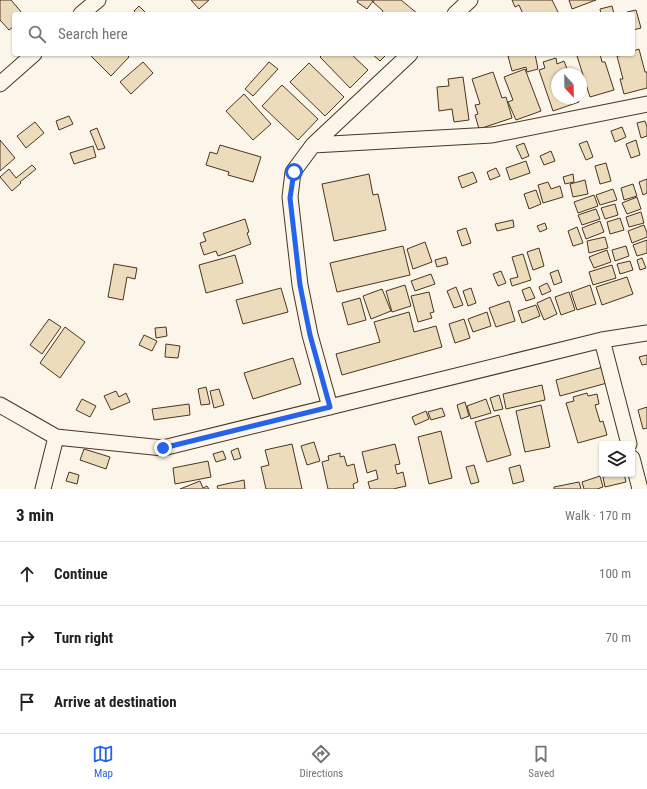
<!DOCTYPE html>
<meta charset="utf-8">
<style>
:root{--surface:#fff;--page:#f6f6f6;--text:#202124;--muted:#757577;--line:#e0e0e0;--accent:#2563eb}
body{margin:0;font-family:"Roboto Condensed",sans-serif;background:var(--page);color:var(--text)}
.controls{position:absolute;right:12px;bottom:12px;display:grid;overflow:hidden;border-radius:4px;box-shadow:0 1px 3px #0004}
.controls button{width:36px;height:36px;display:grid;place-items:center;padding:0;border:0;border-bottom:1px solid var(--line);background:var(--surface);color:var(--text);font:20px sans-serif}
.compass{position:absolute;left:551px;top:68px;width:36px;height:36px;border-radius:50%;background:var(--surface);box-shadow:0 1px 3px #0004;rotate:158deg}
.stop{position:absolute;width:12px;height:12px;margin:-9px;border:3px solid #2563eb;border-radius:50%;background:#fff}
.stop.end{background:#2563eb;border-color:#fff;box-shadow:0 1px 4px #0008}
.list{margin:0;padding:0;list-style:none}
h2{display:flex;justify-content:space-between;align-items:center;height:52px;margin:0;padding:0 16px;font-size:17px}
h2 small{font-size:13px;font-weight:400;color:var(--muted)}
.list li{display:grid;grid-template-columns:26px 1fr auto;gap:12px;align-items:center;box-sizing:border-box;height:64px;padding:0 16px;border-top:1px solid var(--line)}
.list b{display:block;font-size:15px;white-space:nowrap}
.list em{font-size:13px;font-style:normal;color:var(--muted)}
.icon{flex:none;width:22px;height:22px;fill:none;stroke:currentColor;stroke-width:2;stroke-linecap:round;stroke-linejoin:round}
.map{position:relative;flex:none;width:647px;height:489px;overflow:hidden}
.search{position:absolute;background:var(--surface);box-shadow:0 1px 3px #0004;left:12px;right:12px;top:12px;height:44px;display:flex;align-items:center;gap:10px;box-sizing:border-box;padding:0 14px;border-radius:4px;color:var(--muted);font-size:15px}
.sheet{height:244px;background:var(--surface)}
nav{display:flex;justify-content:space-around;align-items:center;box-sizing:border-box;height:56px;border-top:1px solid var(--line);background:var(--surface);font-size:11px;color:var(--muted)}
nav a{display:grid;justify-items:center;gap:2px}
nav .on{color:var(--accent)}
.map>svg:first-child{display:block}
</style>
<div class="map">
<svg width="647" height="489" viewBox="0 0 647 489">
<rect width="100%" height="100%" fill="#fbf6e9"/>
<!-- building -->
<path fill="#ecdcbc" stroke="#4a3520" d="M 0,0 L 11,0 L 23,14 L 14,14 L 14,26 L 9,30 L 0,20 Z
M 191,0 L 209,0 L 199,9 Z
M 358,0 L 371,0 L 373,1 L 367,9 L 357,2 Z
M 374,0 L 401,0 L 418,14 L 381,14 L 383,11 L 373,2 Z
M 512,0 L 552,0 L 559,14 L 523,14 L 519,5 L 515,7 Z
M 569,0 L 596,0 L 572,9 Z
M 139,6 L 147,14 L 137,14 L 134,11 Z
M 612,6 L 614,14 L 601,14 L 600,9 Z
M 636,10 L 641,28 L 633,30 L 633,14 L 627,14 L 627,12 Z
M 639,49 L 645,72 L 647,72 L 647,88 L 624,94 L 620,79 L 623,79 L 617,56 L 633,54 L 633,51 Z
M 89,54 L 126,54 L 129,57 L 111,76 Z
M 323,54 L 351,54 L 368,70 L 350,88 L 320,57 Z
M 372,54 L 387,54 L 380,61 Z
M 516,54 L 535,54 L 538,69 L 527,72 L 526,67 L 512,71 L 508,56 Z
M 582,54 L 600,54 L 602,62 L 605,62 L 614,90 L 590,97 L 577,56 Z
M 556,58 L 557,64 L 564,61 L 569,74 L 557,74 L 557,98 L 577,98 L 579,102 L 553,111 L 539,70 L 545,68 L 543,62 Z
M 143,62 L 153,73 L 131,94 L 120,82 Z
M 269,62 L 278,69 L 253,96 L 245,89 Z
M 309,63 L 344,97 L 325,116 L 290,82 Z
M 525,69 L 541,111 L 516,120 L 508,102 L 513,100 L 504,77 Z
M 493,72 L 502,98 L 506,97 L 512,118 L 479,129 L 475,115 L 478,114 L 475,105 L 480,104 L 472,79 Z
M 463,77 L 469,120 L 454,122 L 452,109 L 439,111 L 437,87 L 449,86 L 448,79 Z
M 282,85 L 318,119 L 298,140 L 262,106 Z
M 244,94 L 271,124 L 253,140 L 226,111 Z
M 69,116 L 73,124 L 59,130 L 56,121 Z
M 645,121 L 647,127 L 647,136 L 641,138 L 637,123 Z
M 35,122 L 44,133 L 26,148 L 17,136 Z
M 622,127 L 626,137 L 615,142 L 611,131 Z
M 97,128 L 105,148 L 98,150 L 90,131 Z
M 0,140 L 15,158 L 0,171 Z
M 636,140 L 640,155 L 631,158 L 626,144 Z
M 587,141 L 593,157 L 586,160 L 579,144 Z
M 524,143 L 529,156 L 522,159 L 516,146 Z
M 220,145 L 261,157 L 253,182 L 228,175 L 229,172 L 206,165 L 210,152 L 217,154 Z
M 93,146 L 96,157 L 74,164 L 70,153 Z
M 551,151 L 555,161 L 544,165 L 540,156 Z
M 526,161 L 530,173 L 510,180 L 506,168 Z
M 606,163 L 611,181 L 600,184 L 595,166 Z
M 32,165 L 36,169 L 20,182 L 21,183 L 12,191 L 0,177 L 9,169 L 16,178 Z
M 496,168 L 500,176 L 490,180 L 487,172 Z
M 473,172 L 477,182 L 462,188 L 458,177 Z
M 369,174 L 373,195 L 378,194 L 386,230 L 334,241 L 322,184 Z
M 573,174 L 574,182 L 565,184 L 563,177 Z
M 647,179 L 647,193 L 643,195 L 639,182 Z
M 585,180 L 588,194 L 573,197 L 570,184 Z
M 548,182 L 551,189 L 560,186 L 563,197 L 543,203 L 538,185 Z
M 633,184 L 637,196 L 624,200 L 621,188 Z
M 613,189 L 617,200 L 600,205 L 596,195 Z
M 536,190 L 541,204 L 529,209 L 524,194 Z
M 594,195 L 598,206 L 578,213 L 574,202 Z
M 637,197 L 641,209 L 627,214 L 622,203 Z
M 615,204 L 618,215 L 605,219 L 601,208 Z
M 596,209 L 600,219 L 582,225 L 578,215 Z
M 641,212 L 644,223 L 629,227 L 626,217 Z
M 620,218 L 624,230 L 610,234 L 607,222 Z
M 245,219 L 249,232 L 247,233 L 251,244 L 218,256 L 216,251 L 204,255 L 200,243 L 206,241 L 203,233 Z
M 513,220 L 514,227 L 497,231 L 495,224 Z
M 600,221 L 604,232 L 586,239 L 582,228 Z
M 545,223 L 547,229 L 540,232 L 537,226 Z
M 644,225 L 647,233 L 647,237 L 632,243 L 628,231 Z
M 577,227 L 583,243 L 573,246 L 568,231 Z
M 466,228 L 471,243 L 462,246 L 457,231 Z
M 605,237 L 608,248 L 589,253 L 587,241 Z
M 647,240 L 647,253 L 637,256 L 633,245 Z
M 425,242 L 432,262 L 413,269 L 407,249 Z
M 403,246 L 410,275 L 337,292 L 330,263 Z
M 626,246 L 629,256 L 615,261 L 612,250 Z
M 539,248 L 544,266 L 533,270 L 527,252 Z
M 607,250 L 611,262 L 594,268 L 589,257 Z
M 523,254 L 531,280 L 512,286 L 510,279 L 518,277 L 512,257 Z
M 235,255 L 243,283 L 206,293 L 199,265 Z
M 446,257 L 448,264 L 437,267 L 435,260 Z
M 642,258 L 646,268 L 640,270 L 637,260 Z
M 630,261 L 633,270 L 620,274 L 617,264 Z
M 114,264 L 137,268 L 135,279 L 127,277 L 123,300 L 108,297 Z
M 612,265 L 616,278 L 593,285 L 589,272 Z
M 558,270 L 562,282 L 554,285 L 550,273 Z
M 501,271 L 506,283 L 498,286 L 493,274 Z
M 431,274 L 435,284 L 415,291 L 411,281 Z
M 627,277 L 633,294 L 602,305 L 596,287 Z
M 547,283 L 551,291 L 542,295 L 539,287 Z
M 405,285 L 411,306 L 392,312 L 386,291 Z
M 590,285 L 596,304 L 577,310 L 571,292 Z
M 456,287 L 463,305 L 454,308 L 447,291 Z
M 530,287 L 535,298 L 526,301 L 522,290 Z
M 281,288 L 288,312 L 243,324 L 236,300 Z
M 471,288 L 476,303 L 468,306 L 463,291 Z
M 382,289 L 391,311 L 371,319 L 363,296 Z
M 429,292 L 434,312 L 430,313 L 432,318 L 418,322 L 411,296 Z
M 569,292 L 575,310 L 561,315 L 555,297 Z
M 550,297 L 557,314 L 544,320 L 537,303 Z
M 360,298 L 366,320 L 348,325 L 342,303 Z
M 509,301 L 515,321 L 496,327 L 489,308 Z
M 536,305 L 540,316 L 522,323 L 518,311 Z
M 409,312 L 414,332 L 436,326 L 442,347 L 342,375 L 336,354 L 380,342 L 374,322 Z
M 487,312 L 491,326 L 473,332 L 468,319 Z
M 49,319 L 61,327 L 42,354 L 30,345 Z
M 464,319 L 470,338 L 455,343 L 449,324 Z
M 65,327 L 85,342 L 60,378 L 40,363 Z
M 166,327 L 167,336 L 156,338 L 155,328 Z
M 144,335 L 157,341 L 152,351 L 139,345 Z
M 166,344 L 180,346 L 178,358 L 165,357 Z
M 647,355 L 647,364 L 642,365 L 639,357 Z
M 293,358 L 301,384 L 253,399 L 244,373 Z
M 603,367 L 607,383 L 560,396 L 556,380 Z
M 542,385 L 545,400 L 506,409 L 503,394 Z
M 206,387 L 210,404 L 201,405 L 198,389 Z
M 219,389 L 224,405 L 214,408 L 210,391 Z
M 116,391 L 119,397 L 126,393 L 130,402 L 111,410 L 104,396 Z
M 587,393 L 588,396 L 597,394 L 599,404 L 595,405 L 600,422 L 603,421 L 607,435 L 578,443 L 566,403 L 574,401 L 573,397 Z
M 499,395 L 503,409 L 494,411 L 490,398 Z
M 82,399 L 96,406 L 90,417 L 76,410 Z
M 486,399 L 491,413 L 471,419 L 467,406 Z
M 465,402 L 469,416 L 461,419 L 457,405 Z
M 189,404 L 190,415 L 154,420 L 152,409 Z
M 541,405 L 550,447 L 525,452 L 516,411 Z
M 647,407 L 647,428 L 643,429 L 638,410 Z
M 442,408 L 445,416 L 431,420 L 428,412 Z
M 426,411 L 429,419 L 415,425 L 412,417 Z
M 499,415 L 511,455 L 487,462 L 475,422 Z
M 441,431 L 452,478 L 429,484 L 418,437 Z
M 314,442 L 320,461 L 307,465 L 301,446 Z
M 292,444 L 302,489 L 266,489 L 261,467 L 269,465 L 265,450 Z
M 395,444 L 400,464 L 395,465 L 397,474 L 403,472 L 406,486 L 393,489 L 370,489 L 368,482 L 378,479 L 376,470 L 367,473 L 362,452 Z
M 238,448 L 241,458 L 234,460 L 231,451 Z
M 84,449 L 110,457 L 106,469 L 80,460 Z
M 223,451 L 226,459 L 216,462 L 213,454 Z
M 340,453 L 340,457 L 344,456 L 347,466 L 354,464 L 358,482 L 353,484 L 354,489 L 328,489 L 322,462 L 329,460 L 328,456 Z
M 208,461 L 211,477 L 175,484 L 173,468 Z
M 474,465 L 479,482 L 471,484 L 466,467 Z
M 520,465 L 524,481 L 513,484 L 509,468 Z
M 69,472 L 79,475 L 77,484 L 66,481 Z
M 615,474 L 624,474 L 626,482 L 605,487 L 603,477 Z
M 600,476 L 603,487 L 597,489 L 584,489 L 582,482 Z
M 244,480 L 245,489 L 218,489 L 217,486 Z
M 200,481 L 203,488 L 207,486 L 209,489 L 180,489 Z
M 579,482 L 581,489 L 554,489 L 554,487 Z"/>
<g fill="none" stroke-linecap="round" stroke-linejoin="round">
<defs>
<path id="street" d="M 81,14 L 98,0
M 455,14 L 470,0
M 0,84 L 34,54
M 313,145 L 492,135 L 647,104
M 602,340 L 629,444
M 0,405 L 56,437 L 163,448 L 602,340 L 647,333
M 330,407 L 310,335 L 300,285 L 290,197 L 293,172 L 313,145 L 410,54
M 632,458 L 640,489
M 43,489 L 56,437"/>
</defs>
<!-- street casing -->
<use href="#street" stroke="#4a3520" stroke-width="17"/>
<!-- street -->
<use href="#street" stroke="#fbf6e9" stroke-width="15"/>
</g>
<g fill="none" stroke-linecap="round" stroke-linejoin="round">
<!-- route -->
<path stroke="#2563eb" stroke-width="5" d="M 163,448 L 330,407 L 310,335 L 300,285 L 290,198 L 294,172"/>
</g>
</svg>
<div class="controls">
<button><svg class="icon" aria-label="layers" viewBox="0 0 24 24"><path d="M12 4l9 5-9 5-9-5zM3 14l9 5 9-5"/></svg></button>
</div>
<svg class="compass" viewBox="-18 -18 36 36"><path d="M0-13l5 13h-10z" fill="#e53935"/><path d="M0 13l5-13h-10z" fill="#757577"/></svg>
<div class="stop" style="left:294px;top:172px"></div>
<div class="stop end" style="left:163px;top:448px"></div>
<div class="search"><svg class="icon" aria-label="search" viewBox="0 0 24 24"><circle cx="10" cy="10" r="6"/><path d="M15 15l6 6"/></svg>Search here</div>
</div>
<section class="sheet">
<h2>3 min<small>Walk · 170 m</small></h2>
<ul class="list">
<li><svg class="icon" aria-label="ahead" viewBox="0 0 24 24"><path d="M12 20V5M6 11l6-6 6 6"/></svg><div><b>Continue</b></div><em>100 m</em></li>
<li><svg class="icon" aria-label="right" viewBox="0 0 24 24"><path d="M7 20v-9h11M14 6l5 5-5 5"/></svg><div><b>Turn right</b></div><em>70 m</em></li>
<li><svg class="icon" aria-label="arrive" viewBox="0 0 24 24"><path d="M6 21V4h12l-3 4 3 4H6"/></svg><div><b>Arrive at destination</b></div></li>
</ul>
</section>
<nav>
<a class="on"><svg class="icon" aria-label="map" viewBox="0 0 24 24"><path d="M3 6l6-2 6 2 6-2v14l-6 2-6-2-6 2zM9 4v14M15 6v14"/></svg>Map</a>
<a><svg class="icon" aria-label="directions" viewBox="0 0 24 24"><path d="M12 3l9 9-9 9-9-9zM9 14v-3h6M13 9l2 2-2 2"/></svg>Directions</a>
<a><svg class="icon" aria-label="saved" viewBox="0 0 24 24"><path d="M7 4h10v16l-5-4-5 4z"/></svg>Saved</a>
</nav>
